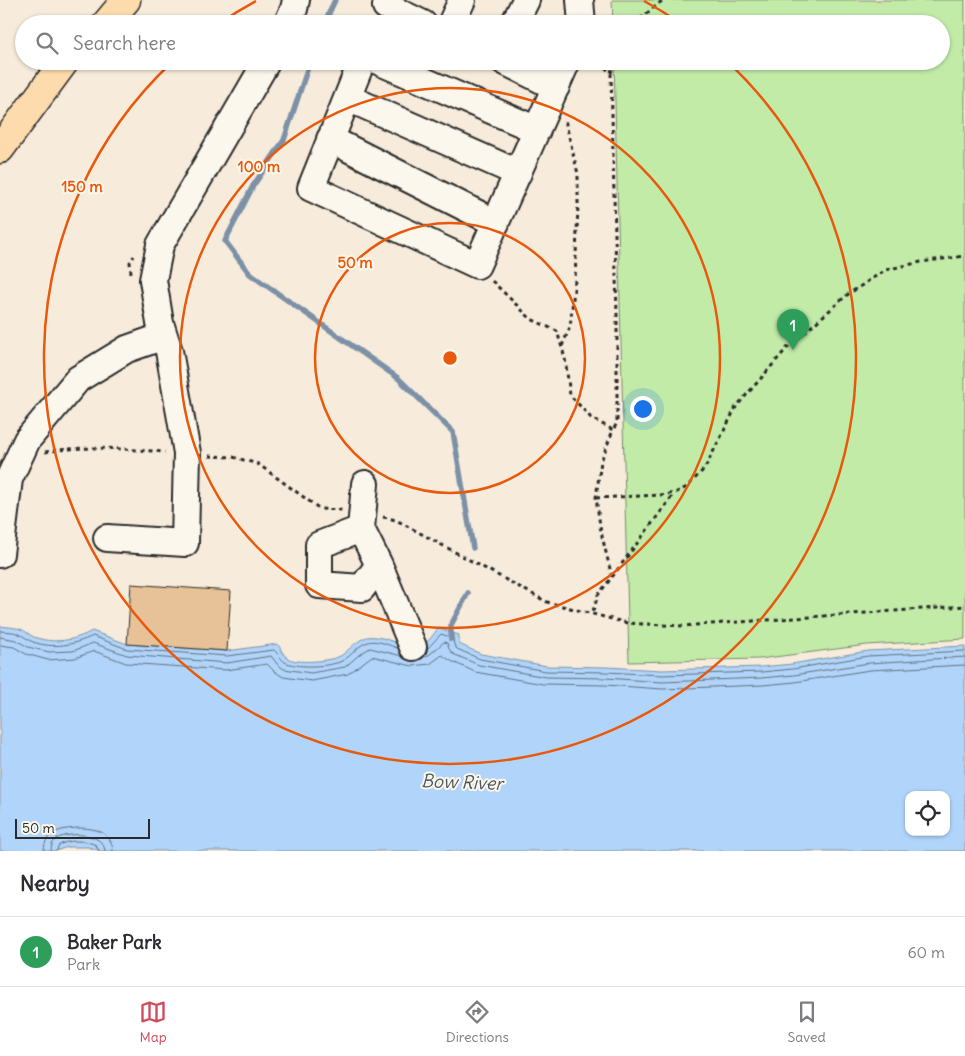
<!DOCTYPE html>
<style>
:root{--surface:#fff;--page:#f2f2f3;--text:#2b2b33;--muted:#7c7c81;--line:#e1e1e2;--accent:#d1495b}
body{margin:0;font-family:Delius,sans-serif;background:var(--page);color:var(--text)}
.controls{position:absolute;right:15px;bottom:15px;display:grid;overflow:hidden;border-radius:10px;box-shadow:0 1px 4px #0004}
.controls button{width:45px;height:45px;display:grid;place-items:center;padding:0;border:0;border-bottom:1px solid var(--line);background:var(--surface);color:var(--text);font:25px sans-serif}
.scale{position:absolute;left:15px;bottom:12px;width:135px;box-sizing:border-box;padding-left:5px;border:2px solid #2b2b2b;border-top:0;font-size:14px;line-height:18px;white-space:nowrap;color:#2b2b2b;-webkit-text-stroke:4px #fbf7ec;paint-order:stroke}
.you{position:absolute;left:642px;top:408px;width:18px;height:18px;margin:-12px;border:4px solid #fff;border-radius:50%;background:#1a73e8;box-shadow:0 0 0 8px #1a73e833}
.badge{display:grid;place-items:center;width:32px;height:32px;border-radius:50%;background:var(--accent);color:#fff;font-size:16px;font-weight:700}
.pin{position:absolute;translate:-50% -41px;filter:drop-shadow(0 1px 2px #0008)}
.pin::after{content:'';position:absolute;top:26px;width:18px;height:15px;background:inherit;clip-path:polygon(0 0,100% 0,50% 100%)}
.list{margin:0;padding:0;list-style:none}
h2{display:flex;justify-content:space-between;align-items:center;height:65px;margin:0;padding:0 20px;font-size:21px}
h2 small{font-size:16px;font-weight:400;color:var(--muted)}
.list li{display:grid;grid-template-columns:32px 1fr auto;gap:15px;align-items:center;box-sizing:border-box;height:70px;padding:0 20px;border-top:1px solid var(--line)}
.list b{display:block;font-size:19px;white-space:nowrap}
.list p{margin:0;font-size:16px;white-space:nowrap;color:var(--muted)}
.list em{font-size:16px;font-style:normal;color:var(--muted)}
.icon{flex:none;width:28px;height:28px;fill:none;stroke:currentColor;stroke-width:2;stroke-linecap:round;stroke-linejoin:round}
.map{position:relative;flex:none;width:965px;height:851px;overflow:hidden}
.search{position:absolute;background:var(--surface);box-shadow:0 1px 4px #0004;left:15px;right:15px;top:15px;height:55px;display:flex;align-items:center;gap:12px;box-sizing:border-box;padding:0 18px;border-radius:28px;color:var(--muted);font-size:19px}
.sheet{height:135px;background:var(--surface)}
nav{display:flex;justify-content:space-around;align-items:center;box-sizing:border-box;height:70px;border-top:1px solid var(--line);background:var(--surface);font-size:14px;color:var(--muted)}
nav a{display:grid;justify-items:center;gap:2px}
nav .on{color:var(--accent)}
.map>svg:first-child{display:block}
</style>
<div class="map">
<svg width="965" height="851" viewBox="0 0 965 851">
<rect width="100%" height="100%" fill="#f7ecdb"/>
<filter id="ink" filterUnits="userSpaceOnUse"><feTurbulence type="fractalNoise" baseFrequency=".02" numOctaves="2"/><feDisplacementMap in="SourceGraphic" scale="10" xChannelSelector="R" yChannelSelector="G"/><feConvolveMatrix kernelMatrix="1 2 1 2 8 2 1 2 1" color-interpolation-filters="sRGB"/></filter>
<g filter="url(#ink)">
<!-- green -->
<path fill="#c1eba7" stroke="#768b69" d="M 612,0 L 965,0 L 965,639 L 867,645 L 759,659 L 629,662 L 614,61 L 941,61 L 941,24 L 613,24 Z"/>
<!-- water -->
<path fill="#b1d5fa" stroke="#7b91a7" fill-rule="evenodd" d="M 0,626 C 6,627 14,627 20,629 C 25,630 29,635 34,637 C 53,644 74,641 92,631 L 127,644 L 227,651 L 278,644 C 280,648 283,654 286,657 C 294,665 334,661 342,655 C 350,649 357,640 367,637 C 371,636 378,637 382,638 C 410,646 420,657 438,628 L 459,635 L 459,644 L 481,654 L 547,666 L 606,667 L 662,670 L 761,667 L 792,664 L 868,651 L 965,646 L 965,851 L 101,851 L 88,847 L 68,847 L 55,851 L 0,851 ZM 909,795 L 946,795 L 946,832 L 909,832 Z"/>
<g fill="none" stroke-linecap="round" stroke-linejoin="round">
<!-- shore -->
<path stroke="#616f7e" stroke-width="1" d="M 0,631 C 6,632 14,631 19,634 C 24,636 28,640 33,642 C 54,649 73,645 93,636 L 127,649 L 227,656 L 274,650 C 279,654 281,661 287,663 C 299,668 333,667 344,660 C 352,655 358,645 368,642 C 377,639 390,646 398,648
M 0,637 L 16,640 L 28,647 L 49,652 L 73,651 L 93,643 L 127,655 L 227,663 L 271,656 L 278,665 L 284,669 L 311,673 L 345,667 L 360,654 L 370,648 L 402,656
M 0,645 L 14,647 L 26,654 L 48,660 L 75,658 L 94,651 L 126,663 L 226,670 L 267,664 L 274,671 L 283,677 L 312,681 L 348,674 L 372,656 L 412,666 L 430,664 L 442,655 L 451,661 L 475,672 L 543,684 L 605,685 L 662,689 L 763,685 L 795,682 L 870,670 L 965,665
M 427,649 L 441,634 L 453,638 L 454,645 L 457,649 L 480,659 L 546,671 L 606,672 L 662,675 L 762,672 L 793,669 L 868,656 L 965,651
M 422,658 L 429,655 L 444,642 L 447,643 L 449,649 L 453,654 L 479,665 L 546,677 L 606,678 L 662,682 L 762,678 L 794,675 L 869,663 L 965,657
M 44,851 C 44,831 62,829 78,828 C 94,828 112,831 113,851
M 51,851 C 51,847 52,843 55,840 C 65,832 104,831 105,851
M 57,851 L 58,846 C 67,839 86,840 96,845 L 99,851"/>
<!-- stream -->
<path stroke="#7b91a7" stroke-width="5.5" d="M 324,24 L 335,0
M 310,61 L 284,140 L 253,186 L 225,241 L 250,274 L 398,378 L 453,432 L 473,548
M 451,639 L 451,625 L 468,593"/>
</g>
<!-- building -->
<path fill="#e7c197" stroke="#2b2b2b" d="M 131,584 L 231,591 L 227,651 L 127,644 Z"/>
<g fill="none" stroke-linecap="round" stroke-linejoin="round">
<defs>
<path id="minor" d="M 580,0 L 582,24
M 386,6 L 423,24
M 287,24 L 294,9 L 296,0
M 451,24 L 462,0
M 514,24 L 526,0
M 362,61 L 311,188 L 477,265 L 567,61
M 378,61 L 537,130
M 504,61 L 556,87
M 348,98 L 518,173
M 330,139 L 496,223
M 361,529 L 379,565 L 362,588 L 319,585 L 319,545 L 361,529 L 365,484
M 107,538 L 185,543 L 187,453 L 169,351 L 160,323 L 153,280 L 160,245 L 267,61
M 0,554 L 9,479 L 27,440 L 78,379 L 127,349 L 164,336
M 379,565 L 413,647"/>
<path id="highway" d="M 106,24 L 126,0
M 0,149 L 65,61"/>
</defs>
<!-- minor casing -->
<use href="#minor" stroke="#2b2b2b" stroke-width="30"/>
<!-- highway casing -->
<use href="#highway" stroke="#2b2b2b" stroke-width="31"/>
<!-- path -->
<path stroke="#2b2b2b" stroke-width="3" stroke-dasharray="4 4" stroke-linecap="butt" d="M 634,24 L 663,0
M 600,61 L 611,74 L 617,316 L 617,423 L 613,430
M 611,73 L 614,61
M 131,273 L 130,262 L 134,256
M 492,281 L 531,319 L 557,331 L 565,358 L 570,395 L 591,418 L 613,430 L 601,461 L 596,498 L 601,532 L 612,577 L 598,595 L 592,614
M 562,346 L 570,327 L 575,280 L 578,206 L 578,174 L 565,120
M 45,452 C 87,445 123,449 165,452
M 209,456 L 233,457 L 258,464 L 320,509 L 342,510
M 596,498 L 660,495 L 675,493 L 687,487 L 705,468 L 736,407 L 788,347 L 847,295 L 885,270 L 921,262 L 965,256
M 383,517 L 396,520 L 547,602 L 627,623 L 682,626 L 965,606
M 612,577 L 674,494"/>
<!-- minor -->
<use href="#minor" stroke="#fbf7ec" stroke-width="26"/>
<!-- highway -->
<use href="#highway" stroke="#fedbac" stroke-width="28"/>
</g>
</g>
<!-- distance rings -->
<g fill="none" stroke="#e8590c" stroke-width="2.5">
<circle cx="450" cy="358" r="135"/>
<circle cx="450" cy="358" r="270"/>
<path d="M220 23A406 406 0 0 1 256 1M644 1A406 406 0 0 1 680 23M729 63A406 406 0 1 1 171 63"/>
</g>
<g text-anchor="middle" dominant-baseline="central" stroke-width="4" stroke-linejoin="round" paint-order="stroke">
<!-- water labels -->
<g font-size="18" font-style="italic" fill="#4c565f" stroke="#fbf7ec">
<text transform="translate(462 782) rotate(2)">Bow River</text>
</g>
</g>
<circle cx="450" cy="358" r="8" fill="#e8590c" stroke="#fbf7ec" stroke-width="2.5"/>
<g font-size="15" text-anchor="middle" font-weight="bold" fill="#e8590c" stroke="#fbf7ec" stroke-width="4" stroke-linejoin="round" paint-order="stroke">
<text x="259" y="172">100 m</text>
<text x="82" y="192">150 m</text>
<text x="355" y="268">50 m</text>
</g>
</svg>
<div class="controls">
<button><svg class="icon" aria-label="locate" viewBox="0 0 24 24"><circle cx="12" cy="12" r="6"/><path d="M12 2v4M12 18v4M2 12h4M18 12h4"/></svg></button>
</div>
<div class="scale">50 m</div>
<div class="you"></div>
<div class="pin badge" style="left:793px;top:350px;background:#2e9e5b">1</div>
<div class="search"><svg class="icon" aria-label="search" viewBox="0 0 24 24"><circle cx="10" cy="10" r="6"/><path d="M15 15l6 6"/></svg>Search here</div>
</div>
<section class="sheet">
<h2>Nearby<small></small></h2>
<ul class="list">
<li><span class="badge" style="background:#2e9e5b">1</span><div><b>Baker Park</b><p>Park</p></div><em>60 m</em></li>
</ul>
</section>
<nav>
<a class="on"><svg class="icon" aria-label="map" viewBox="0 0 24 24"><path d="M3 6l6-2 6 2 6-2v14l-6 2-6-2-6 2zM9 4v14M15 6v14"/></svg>Map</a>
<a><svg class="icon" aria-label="directions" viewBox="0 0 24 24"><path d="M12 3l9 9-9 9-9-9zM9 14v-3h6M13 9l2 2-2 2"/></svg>Directions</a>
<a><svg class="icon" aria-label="saved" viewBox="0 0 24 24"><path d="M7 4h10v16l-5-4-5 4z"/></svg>Saved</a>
</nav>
